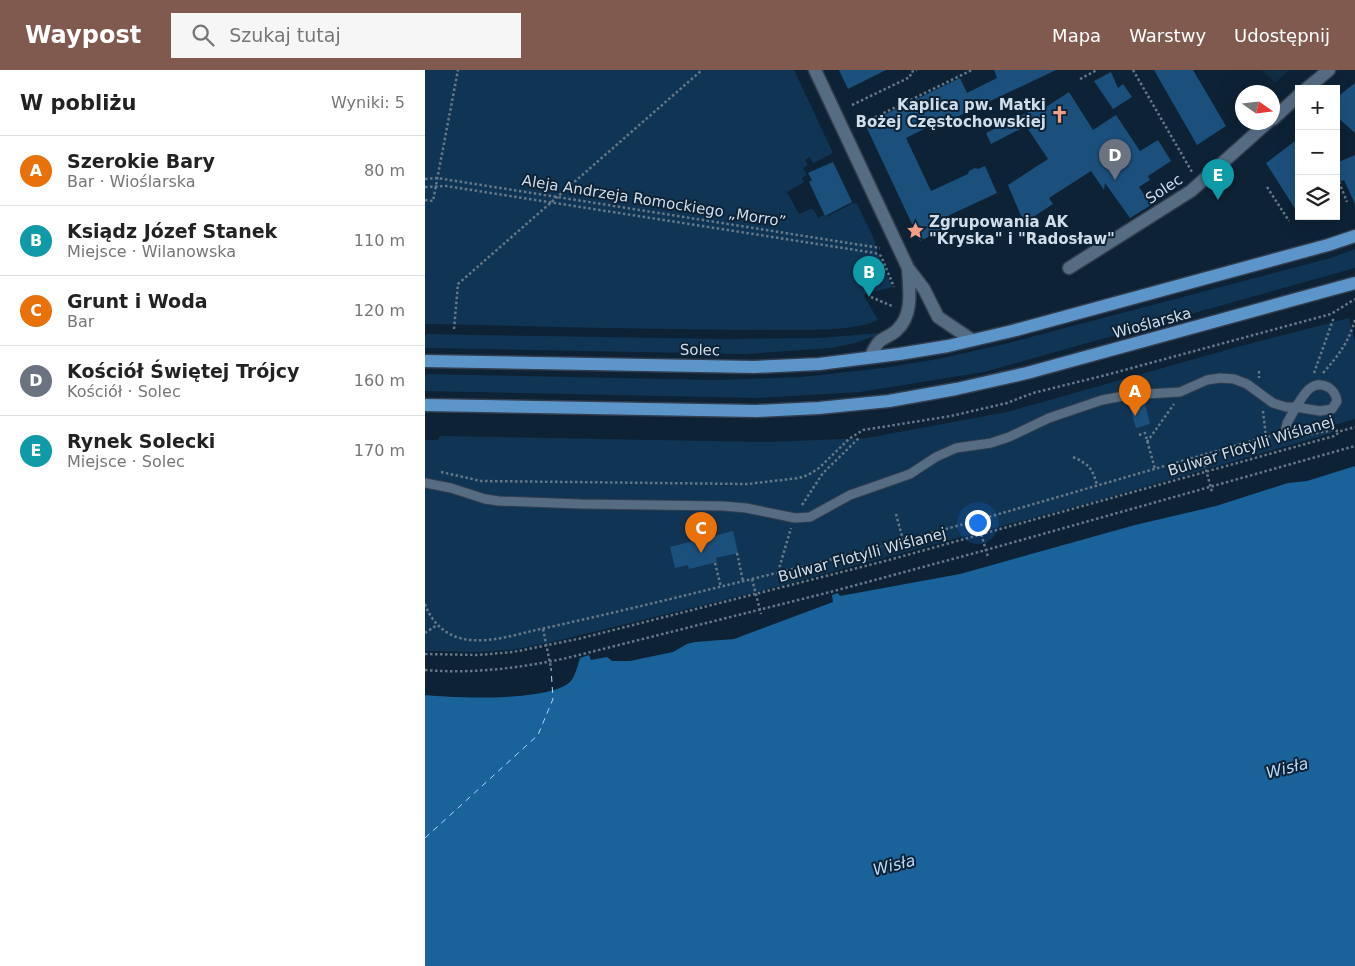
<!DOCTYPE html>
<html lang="pl">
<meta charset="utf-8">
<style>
:root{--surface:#fff;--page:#f6f6f6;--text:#222;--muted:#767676;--line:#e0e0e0;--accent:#805a4f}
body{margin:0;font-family:"DejaVu Sans",sans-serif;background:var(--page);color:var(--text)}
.controls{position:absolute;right:15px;top:15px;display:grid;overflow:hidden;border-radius:0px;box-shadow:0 5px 20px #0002}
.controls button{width:45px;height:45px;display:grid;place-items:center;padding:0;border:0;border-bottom:1px solid var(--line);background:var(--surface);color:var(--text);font:25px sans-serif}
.compass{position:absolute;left:810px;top:15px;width:45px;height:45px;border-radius:50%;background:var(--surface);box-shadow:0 5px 20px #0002;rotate:104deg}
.you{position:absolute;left:552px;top:452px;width:18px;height:18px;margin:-12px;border:4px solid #fff;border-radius:50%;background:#1a73e8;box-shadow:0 0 0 8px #1a73e833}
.badge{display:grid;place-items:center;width:32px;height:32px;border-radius:50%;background:var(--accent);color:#fff;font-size:16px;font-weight:700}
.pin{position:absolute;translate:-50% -41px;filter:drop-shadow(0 1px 2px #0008)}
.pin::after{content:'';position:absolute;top:26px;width:18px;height:15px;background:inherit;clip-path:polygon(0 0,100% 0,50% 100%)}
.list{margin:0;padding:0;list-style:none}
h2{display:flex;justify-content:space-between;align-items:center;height:65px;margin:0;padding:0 20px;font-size:21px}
h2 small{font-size:16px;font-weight:400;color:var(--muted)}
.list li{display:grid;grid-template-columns:32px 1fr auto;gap:15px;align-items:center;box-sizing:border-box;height:70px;padding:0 20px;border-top:1px solid var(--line)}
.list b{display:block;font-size:19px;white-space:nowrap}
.list p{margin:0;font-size:16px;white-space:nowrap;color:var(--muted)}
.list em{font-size:16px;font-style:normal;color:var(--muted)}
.icon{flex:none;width:28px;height:28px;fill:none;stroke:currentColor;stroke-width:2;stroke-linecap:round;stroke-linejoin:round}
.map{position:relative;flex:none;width:930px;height:896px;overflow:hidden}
header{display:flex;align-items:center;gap:30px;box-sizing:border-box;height:70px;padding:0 25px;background:var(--accent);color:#fff}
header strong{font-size:24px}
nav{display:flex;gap:28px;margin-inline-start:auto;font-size:18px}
.search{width:350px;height:45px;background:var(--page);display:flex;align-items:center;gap:12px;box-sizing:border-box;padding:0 18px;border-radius:0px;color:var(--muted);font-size:19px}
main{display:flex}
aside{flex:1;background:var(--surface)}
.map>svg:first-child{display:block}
</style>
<header>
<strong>Waypost</strong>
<div class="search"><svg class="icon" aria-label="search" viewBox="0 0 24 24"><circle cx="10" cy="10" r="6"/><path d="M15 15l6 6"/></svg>Szukaj tutaj</div>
<nav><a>Mapa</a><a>Warstwy</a><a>Udostępnij</a></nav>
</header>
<main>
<aside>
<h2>W pobliżu<small>Wyniki: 5</small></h2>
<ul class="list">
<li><span class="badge" style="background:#e8710a">A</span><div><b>Szerokie Bary</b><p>Bar · Wioślarska</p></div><em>80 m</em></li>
<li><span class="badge" style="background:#0f9aa8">B</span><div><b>Ksiądz Józef Stanek</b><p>Miejsce · Wilanowska</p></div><em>110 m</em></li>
<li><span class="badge" style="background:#e8710a">C</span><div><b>Grunt i Woda</b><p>Bar</p></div><em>120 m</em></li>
<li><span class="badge" style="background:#6b7280">D</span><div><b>Kościół Świętej Trójcy</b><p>Kościół · Solec</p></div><em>160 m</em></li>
<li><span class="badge" style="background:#0f9aa8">E</span><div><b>Rynek Solecki</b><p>Miejsce · Solec</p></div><em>170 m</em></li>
</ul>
</aside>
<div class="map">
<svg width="930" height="896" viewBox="0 0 930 896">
<rect width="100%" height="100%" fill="#0d2235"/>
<!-- built -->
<path fill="#112d43" d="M 837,0 L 864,0 L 850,13 Z"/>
<!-- green -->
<path fill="#103554" d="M 0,0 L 369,0 L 408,83 L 388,93 L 385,87 L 380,90 L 383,95 L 378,98 L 382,105 L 377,108 L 379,112 L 362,122 L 374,144 L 385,139 L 389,140 L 393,148 L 399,145 L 401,147 L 428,133 L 432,134 L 449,169 L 454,187 L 467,217 L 440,224 L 439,226 L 453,250 C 426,263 371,259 340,260 C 227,260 113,256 0,254 Z
M 930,179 L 930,198 L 559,302 L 435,322 L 333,328 L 0,321 L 0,304 L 290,310 L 377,307 L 458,298 L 513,289 L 580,274 L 909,187 Z
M 924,248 L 930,271 L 930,349 L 905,356 L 907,363 L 667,432 L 328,523 L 123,573 L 87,580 L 53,582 L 0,581 L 0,370 L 13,370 L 15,366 L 344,372 L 442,368 L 582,342 L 812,277 Z
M 454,263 L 450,266 L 430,273 L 406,278 L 320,284 L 0,278 L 0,264 L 300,269 L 397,268 Z"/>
<!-- water -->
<path fill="#19629a" d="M 930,396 L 930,896 L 0,896 L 0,625 C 31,628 122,632 145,612 C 150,607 153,595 155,588 L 164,585 L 166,590 L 182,587 L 187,591 L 205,591 L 248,582 L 262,574 L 270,572 L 309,569 L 408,532 L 407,525 L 413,523 L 415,526 L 535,504 L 710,455 L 791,436 L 863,413 L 882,411 Z"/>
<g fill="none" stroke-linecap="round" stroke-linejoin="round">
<!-- ferry -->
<path stroke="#b5d7f8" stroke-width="1" stroke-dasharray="6 5" stroke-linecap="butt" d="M 0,768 L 113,665 L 128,629 L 126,598"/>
</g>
<!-- building -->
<path fill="#1c507c" d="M 414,0 L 461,0 L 423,19 Z
M 569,0 L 631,0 L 523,51 L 521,48 L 481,68 L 506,121 L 543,104 L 544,101 L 550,98 L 553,99 L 560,96 L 572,123 L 514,150 L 519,159 L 495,171 L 440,54 L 535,8 L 542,23 L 572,8 Z
M 729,0 L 768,0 L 801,56 L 772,75 Z
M 686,2 L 693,18 L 698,14 L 707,27 L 688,39 L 669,11 Z
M 930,13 L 930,63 L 911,46 L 911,28 Z
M 644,22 L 668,60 L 691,45 L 715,81 L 733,70 L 746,91 L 723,106 L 725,110 L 714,117 L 726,135 L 705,148 L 680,113 L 679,120 L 666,101 L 624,128 L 628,134 L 599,153 L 583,115 L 623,89 L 601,56 L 566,74 L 561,63 L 620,34 L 621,37 Z
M 874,68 L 874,145 L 841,93 Z
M 930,85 L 930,134 L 919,110 L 911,113 L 911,93 Z
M 408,92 L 427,132 L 400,146 L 384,112 L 387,110 L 383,103 Z
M 720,334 L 725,354 L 711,358 L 705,338 Z
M 308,461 L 313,483 L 291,488 L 292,492 L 264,499 L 263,495 L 250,498 L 245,477 Z"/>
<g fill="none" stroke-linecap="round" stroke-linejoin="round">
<defs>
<path id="lane" d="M 0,413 L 26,418 L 60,429 L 74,431 L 156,434 L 298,436 L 321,438 L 370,448 L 385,447 L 425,425 L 485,404 L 511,387 L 531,378 L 566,373 L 584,367 L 624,348 L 677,330 L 704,325 L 755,322 L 782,310 L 795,308 L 809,309 L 822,314 L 848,333 L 861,337 L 871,337 C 879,324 887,309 903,317 C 908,320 911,324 912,331 L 907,339 L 895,341 L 871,337 L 862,353 L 859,366"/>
<path id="street" d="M 390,0 L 483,198 L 499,219 L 513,247 L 547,270
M 881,19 L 904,0
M 848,49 L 874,25
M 644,198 L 766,121 L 843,52
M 445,287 C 448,282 451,274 455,271 C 460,267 467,265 472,260 C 489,244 484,219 483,198"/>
<path id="primary" d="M 0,291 L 329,297 L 394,294 L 474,284 L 523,276 L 587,261 L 903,175 L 930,166
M 0,335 L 331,341 L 394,338 L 464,331 L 531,319 L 602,303 L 930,213"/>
</defs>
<!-- lane casing -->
<use href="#lane" stroke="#323d4d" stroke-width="11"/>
<!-- street casing -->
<use href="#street" stroke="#323d4d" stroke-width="15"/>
<!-- primary casing -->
<use href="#primary" stroke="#323d4d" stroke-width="15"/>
<!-- path -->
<path stroke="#667888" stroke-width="2.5" stroke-dasharray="2.5 2.5" stroke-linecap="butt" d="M 708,0 L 767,102
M 655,9 L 672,0
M 427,35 L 485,7 L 486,2 L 492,0
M 436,54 L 547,0
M 0,109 L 12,108 L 455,178
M 914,112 L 922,132
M 0,117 L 21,116 L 450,183 L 456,186 L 469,217
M 842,117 L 864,151
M 0,130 L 8,131 L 33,0
M 446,227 L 469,237
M 29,259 L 33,214 L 277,0
M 834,301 L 834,308
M 889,303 L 909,247
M 898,303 C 914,285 923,273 930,250
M 838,341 L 841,367
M 714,365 L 720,363 L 730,399
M 871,366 C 886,366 900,359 916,361
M 722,372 L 749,334
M 777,385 L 787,422
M 648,387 C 665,395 667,398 672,415
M 16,402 L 56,411 L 322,414 L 374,408 L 383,405 L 394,398 L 424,369 L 438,360 L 526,346 L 582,333 L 608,323 L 681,305 L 906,244 L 930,229
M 377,435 L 398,403 L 434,368
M 471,444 L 478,470
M 552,450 L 563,487
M 312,483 L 318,511
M 290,493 L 296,517
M 353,502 L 366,458
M 327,509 L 336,544
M 0,534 C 7,554 23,568 45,570 C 67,572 90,565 111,560 C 153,551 195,541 237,531 C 331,508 427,485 521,459 C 628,429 734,397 841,367 L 848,366
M 118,559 L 126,598
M 0,563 L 12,555
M 0,584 L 53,585 L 88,582 L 153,569 L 464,490 L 909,366 L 916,361 L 930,357
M 0,600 C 48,604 95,598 142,588 L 409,521 L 561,480 L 930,376"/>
<!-- lane -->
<use href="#lane" stroke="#556c83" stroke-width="9"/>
<!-- street -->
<use href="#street" stroke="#556c83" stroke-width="12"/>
<!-- primary -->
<use href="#primary" stroke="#5c95c9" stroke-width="12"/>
</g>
<!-- icons -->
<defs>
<symbol id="church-bare" viewBox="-9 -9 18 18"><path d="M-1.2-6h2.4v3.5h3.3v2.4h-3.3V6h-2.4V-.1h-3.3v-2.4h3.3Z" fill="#f39f85" stroke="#0d2235" stroke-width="2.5" paint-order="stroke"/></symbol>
<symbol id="sight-bare" viewBox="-9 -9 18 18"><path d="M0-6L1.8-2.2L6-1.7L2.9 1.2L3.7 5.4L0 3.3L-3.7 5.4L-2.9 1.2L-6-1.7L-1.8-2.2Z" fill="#f39f85" stroke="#0d2235" stroke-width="2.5" paint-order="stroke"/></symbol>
</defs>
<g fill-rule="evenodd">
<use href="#church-bare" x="622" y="32" width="25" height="25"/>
<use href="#sight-bare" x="478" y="148" width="25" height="25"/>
</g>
<g text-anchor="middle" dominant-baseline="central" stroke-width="4" stroke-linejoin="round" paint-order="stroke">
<!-- poi labels -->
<g font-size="15" font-weight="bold" fill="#d0ddea" stroke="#0d2235" text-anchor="end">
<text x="621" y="35">Kaplica pw. Matki<tspan x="621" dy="17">Bożej Częstochowskiej</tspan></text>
<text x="504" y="152" text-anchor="start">Zgrupowania AK<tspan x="504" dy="17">"Kryska" i "Radosław"</tspan></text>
</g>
<!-- street labels -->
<g font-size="15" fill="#d0ddea" stroke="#0d2235">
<text transform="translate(739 119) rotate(-34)">Solec</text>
<text transform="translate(229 131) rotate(9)">Aleja Andrzeja Romockiego „Morro”</text>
<text transform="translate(727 253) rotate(-15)">Wioślarska</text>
<text transform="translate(275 280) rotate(1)">Solec</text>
<text transform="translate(826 376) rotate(-17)">Bulwar Flotylli Wiślanej</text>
<text transform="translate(437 485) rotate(-15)">Bulwar Flotylli Wiślanej</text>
</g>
<!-- water labels -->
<g font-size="16" font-style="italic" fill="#b5d7f8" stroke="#0d2235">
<text transform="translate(862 698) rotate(-14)">Wisła</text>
<text transform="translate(469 795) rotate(-14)">Wisła</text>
</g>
</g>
</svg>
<div class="controls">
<button>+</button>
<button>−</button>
<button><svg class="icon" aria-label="layers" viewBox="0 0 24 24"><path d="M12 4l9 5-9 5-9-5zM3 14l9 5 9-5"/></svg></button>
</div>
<svg class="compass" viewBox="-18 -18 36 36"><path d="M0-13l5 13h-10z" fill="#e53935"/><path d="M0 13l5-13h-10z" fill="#767676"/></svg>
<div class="you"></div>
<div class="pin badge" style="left:710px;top:346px;background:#e8710a">A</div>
<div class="pin badge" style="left:444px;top:227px;background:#0f9aa8">B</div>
<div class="pin badge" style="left:276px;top:483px;background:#e8710a">C</div>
<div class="pin badge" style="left:690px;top:110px;background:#6b7280">D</div>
<div class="pin badge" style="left:793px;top:130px;background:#0f9aa8">E</div>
</div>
</main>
